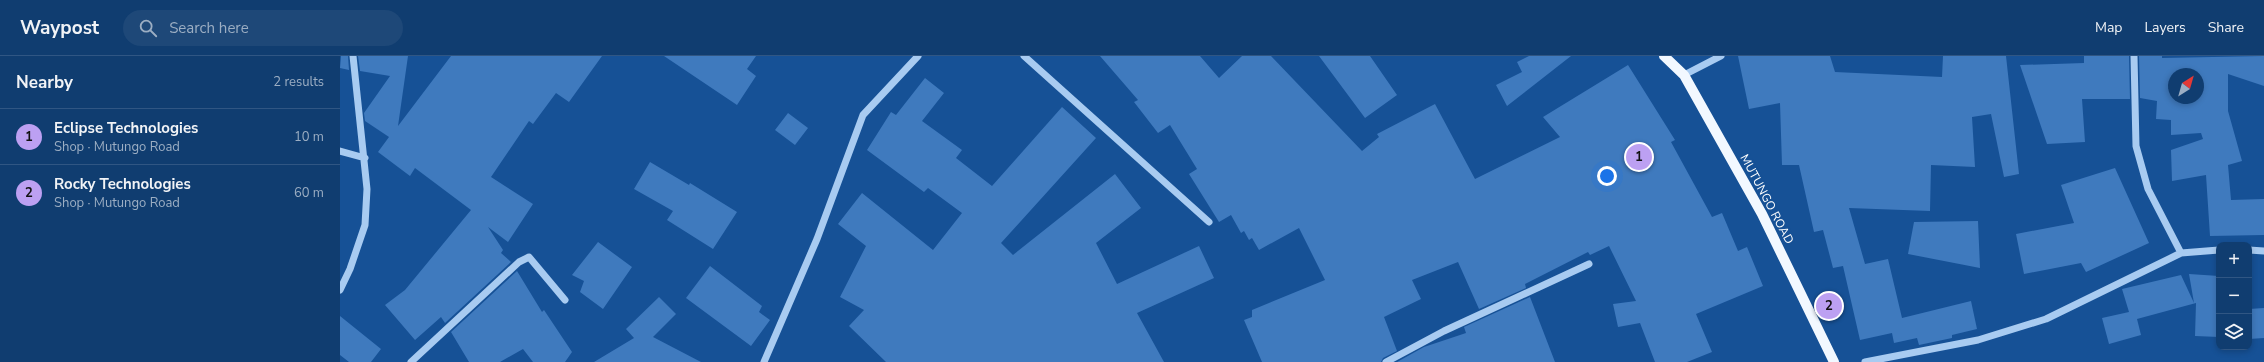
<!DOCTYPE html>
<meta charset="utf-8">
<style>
:root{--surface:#103d70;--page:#1e4878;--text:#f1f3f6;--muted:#9caec3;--line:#305683;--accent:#bca0f2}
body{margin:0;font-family:"Nunito Sans",sans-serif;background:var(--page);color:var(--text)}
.controls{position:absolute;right:12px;bottom:12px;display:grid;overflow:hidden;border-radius:8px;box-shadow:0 2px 6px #0003}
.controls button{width:36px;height:36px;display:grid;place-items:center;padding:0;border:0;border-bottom:1px solid var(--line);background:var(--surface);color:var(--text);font:20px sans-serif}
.compass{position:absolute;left:1828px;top:12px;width:36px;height:36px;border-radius:50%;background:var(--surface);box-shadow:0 2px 6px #0003;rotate:37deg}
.you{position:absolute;left:1267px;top:120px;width:14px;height:14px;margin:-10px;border:3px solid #fff;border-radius:50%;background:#1a73e8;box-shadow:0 0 0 6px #1a73e833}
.badge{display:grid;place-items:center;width:26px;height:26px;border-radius:50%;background:var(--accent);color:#111;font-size:13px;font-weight:700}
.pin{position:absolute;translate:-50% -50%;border:2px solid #fff;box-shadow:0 1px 4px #0006}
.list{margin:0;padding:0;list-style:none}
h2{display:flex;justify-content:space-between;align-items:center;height:52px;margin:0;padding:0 16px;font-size:17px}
h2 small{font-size:13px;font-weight:400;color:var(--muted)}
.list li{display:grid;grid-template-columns:26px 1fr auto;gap:12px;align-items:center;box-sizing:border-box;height:56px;padding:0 16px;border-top:1px solid var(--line)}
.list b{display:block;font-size:15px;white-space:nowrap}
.list p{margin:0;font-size:13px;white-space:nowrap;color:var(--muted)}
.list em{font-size:13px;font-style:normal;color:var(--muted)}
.icon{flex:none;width:22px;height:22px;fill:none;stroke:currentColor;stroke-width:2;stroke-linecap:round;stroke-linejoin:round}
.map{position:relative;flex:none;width:1924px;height:306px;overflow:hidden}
header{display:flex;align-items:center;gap:24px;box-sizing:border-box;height:56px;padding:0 20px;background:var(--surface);border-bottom:1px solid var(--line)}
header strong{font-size:19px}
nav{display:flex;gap:22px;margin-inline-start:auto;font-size:14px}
.search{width:280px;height:36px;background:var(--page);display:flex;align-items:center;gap:10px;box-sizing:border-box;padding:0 14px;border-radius:22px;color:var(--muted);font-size:15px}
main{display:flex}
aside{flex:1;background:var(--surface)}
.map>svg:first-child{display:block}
</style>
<header>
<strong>Waypost</strong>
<div class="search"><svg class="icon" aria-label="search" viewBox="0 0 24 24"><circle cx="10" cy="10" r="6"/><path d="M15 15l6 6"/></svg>Search here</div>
<nav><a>Map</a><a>Layers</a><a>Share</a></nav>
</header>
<main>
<aside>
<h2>Nearby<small>2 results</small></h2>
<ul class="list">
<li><span class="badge">1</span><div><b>Eclipse Technologies</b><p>Shop · Mutungo Road</p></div><em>10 m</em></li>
<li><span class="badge">2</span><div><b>Rocky Technologies</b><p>Shop · Mutungo Road</p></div><em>60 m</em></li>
</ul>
</aside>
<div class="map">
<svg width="1924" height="306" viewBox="0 0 1924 306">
<rect width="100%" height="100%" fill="#165196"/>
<!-- building -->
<path fill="#3f7abe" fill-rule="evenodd" d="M 1,0 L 8,0 L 9,14 L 0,12 Z
M 18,0 L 68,0 L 58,70 L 111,0 L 262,0 L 229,46 L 216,37 L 193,68 L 189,65 L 151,121 L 193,148 L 168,186 L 148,171 L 163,194 L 161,197 L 171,206 L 105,267 L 101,261 L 75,284 L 45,249 L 65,234 L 131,154 L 75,112 L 70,120 L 38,96 L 49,81 L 25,65 L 24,57 L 50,20 L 20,15 Z
M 324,0 L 416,0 L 407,13 L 416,20 L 397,49 Z
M 760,0 L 860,0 L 879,22 L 902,0 L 931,0 L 1022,95 L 1039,81 L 1037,78 L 1095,48 L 1135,123 L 1220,81 L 1203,61 L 1288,9 L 1335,84 L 1331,86 L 1372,161 L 1382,157 L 1398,195 L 1407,191 L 1423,230 L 1356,258 L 1372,296 L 1347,306 L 1315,306 L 1300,267 L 1278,271 L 1273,248 L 1296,245 L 1269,190 L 1250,199 L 1248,196 L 1185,228 L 1186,232 L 1139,253 L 1118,206 L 1072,224 L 1081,243 L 1044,261 L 1057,295 L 1043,302 L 1041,306 L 922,306 L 904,264 L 912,261 L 912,254 L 985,224 L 959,172 L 919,194 L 912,182 L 909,184 L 904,175 L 901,177 L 891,159 L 879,166 L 849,118 L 857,113 L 830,69 L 818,77 L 794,46 L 798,44 Z
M 979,0 L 1030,0 L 1057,39 L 1025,62 Z
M 1189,0 L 1231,0 L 1167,50 L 1156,29 L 1182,16 L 1177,6 Z
M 1398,0 L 1490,0 L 1495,16 L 1602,21 L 1603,0 L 1666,0 L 1679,118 L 1664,121 L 1651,58 L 1632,61 L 1635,111 L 1591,109 L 1590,155 L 1509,152 L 1525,208 L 1548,203 L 1562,262 L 1631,245 L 1637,273 L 1612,279 L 1612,282 L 1579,289 L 1577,282 L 1554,287 L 1552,277 L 1520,284 L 1503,210 L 1493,212 L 1483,174 L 1474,176 L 1459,109 L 1442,109 L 1440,47 L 1409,53 Z
M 1744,0 L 1789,0 L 1790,43 L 1742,43 L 1745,86 L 1707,88 L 1680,9 L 1744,7 Z
M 1799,0 L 1822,0 L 1822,2 L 1924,0 L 1924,30 L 1888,18 L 1888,55 L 1902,105 L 1888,109 L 1891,144 L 1924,143 L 1924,179 L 1870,180 L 1866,119 L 1832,125 L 1831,94 L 1863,83 L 1861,77 L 1831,79 L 1831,64 L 1816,63 L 1817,45 L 1800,42 ZM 1834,18 L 1858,18 L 1858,42 L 1834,42 Z
M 585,22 L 604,37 L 582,65 L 622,94 L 616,102 L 652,130 L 722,51 L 756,82 L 661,187 L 673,199 L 775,118 L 801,152 L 756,187 L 777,228 L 859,190 L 874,222 L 797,257 L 824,306 L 546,306 L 509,270 L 524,254 L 500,241 L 526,190 L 498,168 L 522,137 L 593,194 L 622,157 L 588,132 L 584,136 L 527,94 L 551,56 L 556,59 Z
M 448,57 L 468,72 L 455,89 L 435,74 Z
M 310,106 L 349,129 L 350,127 L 397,156 L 373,193 L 327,164 L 333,155 L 294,133 Z
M 1775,112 L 1809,187 L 1746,216 L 1741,207 L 1684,218 L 1676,178 L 1734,167 L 1721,129 Z
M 1638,165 L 1640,212 L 1568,198 L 1574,166 Z
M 258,186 L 292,211 L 263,253 L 240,236 L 244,225 L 232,219 Z
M 370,210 L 422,250 L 419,256 L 430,264 L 411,290 L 346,242 Z
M 177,215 L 202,256 L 204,254 L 232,296 L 225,306 L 193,306 L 183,293 L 160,306 L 129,306 L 111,276 Z
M 1849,218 L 1879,220 L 1879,281 L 1855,280 L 1856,247 L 1797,263 L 1801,279 L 1769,288 L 1762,262 L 1789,256 L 1782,233 L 1841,219 L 1854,247 Z
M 319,241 L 336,258 L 313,281 L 361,306 L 254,306 L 294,282 L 286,273 Z
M 1190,241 L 1215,306 L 1057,306 L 1084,291 L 1126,277 L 1124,271 Z
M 1924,252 L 1924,282 L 1909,283 L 1909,253 Z
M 0,260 L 41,293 L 31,306 L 9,306 L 0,299 Z"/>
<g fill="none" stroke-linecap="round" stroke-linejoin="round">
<!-- minor -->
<path stroke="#a8cbf1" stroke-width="7" d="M 684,0 L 869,166
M 1794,0 L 1796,90 L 1808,133 L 1841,197
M 1344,19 L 1381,0
M 0,95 L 25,102
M 1909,194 L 1924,195
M 0,234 L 10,213 L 25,169 L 27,133 L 13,0
M 71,306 L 179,206 L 189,201 L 225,244
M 424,306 L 477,183 L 523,59 L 578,0
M 1046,306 L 1104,275 L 1249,208
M 1525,306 L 1638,284 L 1706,263 L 1841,197 L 1879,194"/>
<!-- major -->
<path stroke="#f2f8ff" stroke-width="10" d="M 1324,0 L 1344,19 L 1422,158 L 1494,306"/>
</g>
<g text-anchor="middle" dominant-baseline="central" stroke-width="4" stroke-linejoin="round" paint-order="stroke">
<!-- street labels -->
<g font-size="12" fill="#fff" stroke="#165196">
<text transform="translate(1427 143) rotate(62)">MUTUNGO ROAD</text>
</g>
</g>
</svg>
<div class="controls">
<button>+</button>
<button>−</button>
<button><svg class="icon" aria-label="layers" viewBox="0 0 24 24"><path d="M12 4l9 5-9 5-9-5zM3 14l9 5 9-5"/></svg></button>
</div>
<svg class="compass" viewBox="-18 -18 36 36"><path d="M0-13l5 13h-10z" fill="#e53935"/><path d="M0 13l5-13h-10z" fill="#9caec3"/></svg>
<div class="you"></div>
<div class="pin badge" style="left:1299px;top:101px">1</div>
<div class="pin badge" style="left:1489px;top:250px">2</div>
</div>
</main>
